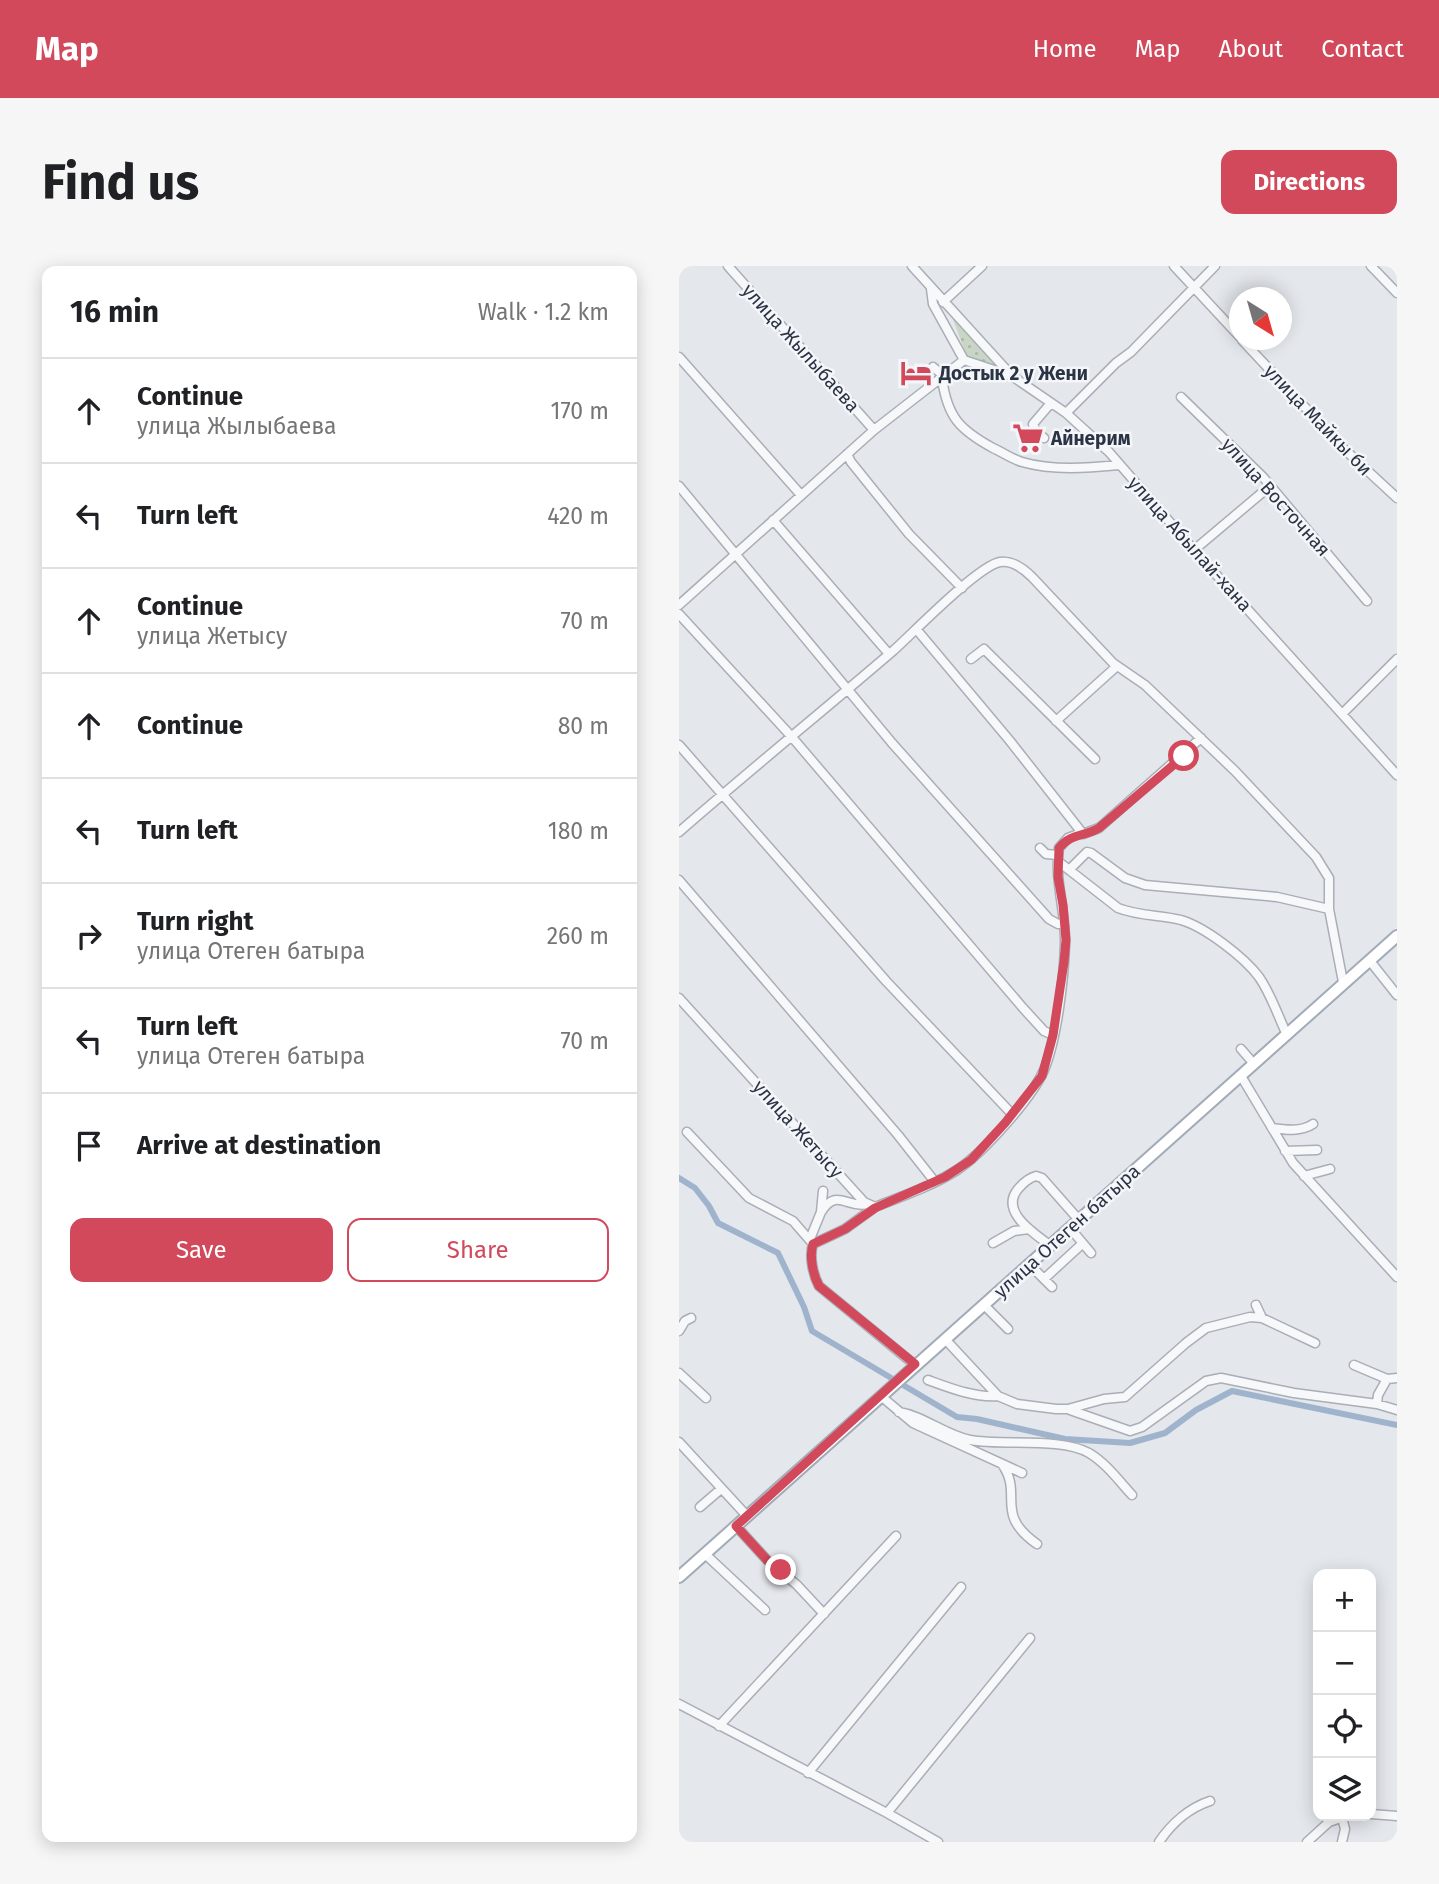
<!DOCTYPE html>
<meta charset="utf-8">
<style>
:root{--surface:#fff;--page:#f6f6f6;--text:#202124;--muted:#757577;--line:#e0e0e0;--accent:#d1495b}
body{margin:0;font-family:"Fira Sans",sans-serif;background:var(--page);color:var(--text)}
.controls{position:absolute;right:21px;bottom:21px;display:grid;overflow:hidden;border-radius:14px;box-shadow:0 4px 18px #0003}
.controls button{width:63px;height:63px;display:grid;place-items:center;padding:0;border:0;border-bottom:2px solid var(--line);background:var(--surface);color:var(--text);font:35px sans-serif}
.compass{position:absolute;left:550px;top:21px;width:63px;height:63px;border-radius:50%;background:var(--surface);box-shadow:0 4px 18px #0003;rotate:143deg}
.stop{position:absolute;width:21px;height:21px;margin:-16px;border:5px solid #d1495b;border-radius:50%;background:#fff}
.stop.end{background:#d1495b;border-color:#fff;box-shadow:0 2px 7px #0008}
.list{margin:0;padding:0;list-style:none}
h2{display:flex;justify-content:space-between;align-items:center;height:91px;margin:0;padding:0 28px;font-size:30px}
h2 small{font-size:23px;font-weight:400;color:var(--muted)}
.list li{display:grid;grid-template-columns:46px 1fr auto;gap:21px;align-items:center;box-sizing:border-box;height:105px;padding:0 28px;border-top:2px solid var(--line)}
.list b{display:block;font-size:26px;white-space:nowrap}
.list p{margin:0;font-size:23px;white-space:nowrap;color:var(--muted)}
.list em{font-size:23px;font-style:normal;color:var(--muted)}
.actions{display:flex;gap:14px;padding:21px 28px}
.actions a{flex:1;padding:16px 0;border:2px solid var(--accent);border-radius:14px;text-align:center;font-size:24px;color:var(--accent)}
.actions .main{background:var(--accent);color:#fff}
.icon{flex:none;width:38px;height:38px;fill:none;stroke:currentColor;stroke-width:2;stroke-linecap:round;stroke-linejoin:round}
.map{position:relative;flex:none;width:718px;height:1576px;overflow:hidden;border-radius:14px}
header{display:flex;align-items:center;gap:42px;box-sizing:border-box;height:98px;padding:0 35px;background:var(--accent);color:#fff}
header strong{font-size:33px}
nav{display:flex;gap:38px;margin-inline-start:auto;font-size:24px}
.intro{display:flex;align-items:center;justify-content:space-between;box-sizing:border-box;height:168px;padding:0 42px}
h1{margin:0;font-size:49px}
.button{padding:18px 32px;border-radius:14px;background:var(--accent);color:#fff;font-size:24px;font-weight:700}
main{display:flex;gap:42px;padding:0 42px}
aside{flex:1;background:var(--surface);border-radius:14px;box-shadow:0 4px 18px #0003}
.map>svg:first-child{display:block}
</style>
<header>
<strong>Map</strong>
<nav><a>Home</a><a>Map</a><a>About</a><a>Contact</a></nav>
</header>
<div class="intro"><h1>Find us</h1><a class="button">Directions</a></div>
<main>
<aside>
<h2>16 min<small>Walk · 1.2 km</small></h2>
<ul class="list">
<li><svg class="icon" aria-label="ahead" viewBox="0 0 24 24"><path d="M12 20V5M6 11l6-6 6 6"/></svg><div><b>Continue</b><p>улица Жылыбаева</p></div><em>170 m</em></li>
<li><svg class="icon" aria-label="left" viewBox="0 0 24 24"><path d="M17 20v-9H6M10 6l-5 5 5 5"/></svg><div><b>Turn left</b></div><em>420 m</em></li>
<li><svg class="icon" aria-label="ahead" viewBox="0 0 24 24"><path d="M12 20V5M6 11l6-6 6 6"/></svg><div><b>Continue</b><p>улица Жетысу</p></div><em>70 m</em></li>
<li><svg class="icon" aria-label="ahead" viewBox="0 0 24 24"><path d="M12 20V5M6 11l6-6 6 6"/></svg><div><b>Continue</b></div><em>80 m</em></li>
<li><svg class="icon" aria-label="left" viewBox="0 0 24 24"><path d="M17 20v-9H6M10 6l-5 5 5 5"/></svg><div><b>Turn left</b></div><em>180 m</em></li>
<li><svg class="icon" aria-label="right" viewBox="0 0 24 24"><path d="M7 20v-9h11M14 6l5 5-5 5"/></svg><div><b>Turn right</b><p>улица Отеген батыра</p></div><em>260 m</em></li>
<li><svg class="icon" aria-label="left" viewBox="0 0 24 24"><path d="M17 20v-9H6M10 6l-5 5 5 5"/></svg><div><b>Turn left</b><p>улица Отеген батыра</p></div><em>70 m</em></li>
<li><svg class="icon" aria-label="arrive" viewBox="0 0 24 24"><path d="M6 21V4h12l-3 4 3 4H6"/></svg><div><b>Arrive at destination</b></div></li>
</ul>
<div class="actions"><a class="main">Save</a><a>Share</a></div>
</aside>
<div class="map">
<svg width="718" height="1576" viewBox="0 0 718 1576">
<defs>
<pattern id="grass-dots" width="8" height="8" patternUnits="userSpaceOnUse" patternTransform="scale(1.75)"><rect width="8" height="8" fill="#c9d6c5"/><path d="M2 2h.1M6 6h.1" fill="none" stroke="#adb8ab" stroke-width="1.8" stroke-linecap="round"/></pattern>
</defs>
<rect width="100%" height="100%" fill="#e4e7ec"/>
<!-- grass -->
<path fill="url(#grass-dots)" d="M 272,48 L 320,100 L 288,91 Z"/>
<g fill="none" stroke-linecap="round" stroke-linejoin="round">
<!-- canal -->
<path stroke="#9fb4cc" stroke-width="6" d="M 0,912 L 16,922 L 30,940 L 39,957 L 99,987 L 125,1041 L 133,1065 L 278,1151 L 298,1153 L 386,1173 L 451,1177 L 486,1167 L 517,1144 L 553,1125 L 718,1159"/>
<defs>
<path id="minor" d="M 49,0 L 195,164
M 233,0 L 333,110 L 387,147 L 430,186 L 515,284 L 718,509
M 495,0 L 561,71
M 692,0 L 718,27
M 252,23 L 254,38 L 285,94 L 330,109
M 264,36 L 303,0
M 563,74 L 664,182 L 718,232
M 0,91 L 122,229
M 254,101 L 265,110
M 263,112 C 268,151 281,164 314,182 C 323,186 333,193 343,196 C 374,205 409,202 440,199
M 502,131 L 584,211 L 688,335
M 387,147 L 437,97 L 452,86 L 536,0
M 365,172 L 357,166 L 354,158 L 372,137
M 168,188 L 172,196 L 230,268 L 283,322
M 0,220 L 213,477 L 370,653 L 379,658 L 385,658
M 94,254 L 210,388
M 515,284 L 591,220
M 0,339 L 195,164 L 285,94
M 0,348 L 112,470 L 344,742 L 365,765 L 374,769
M 238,364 L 331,475 L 404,568 L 420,562 L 522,472
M 292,393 L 305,383 L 416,493
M 663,448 L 718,393
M 377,455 L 438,400
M 0,479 L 207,715 L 333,848
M 0,566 C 71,504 144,445 215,384 C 235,366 299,300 321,296 C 334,294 345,303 353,311 L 434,397 L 466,419 L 556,505 L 637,591 L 650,612 L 650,643 L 664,716
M 361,582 L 367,588 L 379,589
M 380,596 L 439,642 C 459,650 482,649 502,654 C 526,661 565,691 580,711 C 592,728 599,750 608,769
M 390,604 L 408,586 L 412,587 L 446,612 L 466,619 L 598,631 L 650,643
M 0,614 L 219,869 L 256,916
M 691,695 L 718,729
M 0,732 L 185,936 L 196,941 C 224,930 253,920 278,904 C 304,887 353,832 365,804 C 378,773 385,712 386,678 C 387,646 375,614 380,582 L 389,572 L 402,567
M 562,783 L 575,798
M 562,810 L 614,897 L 718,1011
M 593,862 C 607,864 622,866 634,858
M 8,866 L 70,932 L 114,955 L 134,978
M 606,885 L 638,884
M 625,910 L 651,903
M 142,946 C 158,921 168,943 188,938
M 391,962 L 412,987
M 131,973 L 142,946 L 144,925
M 314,977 L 335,965 L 350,963
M 134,978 C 130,990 134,1009 140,1020 L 236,1099
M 134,978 L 166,963 L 196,941
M 372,980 C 356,968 320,946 339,923 C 344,917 350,912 357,910 L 363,912 L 400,954
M 351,999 L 373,1021
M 365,1013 L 403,978
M 305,1039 L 329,1063
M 577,1039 L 583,1052
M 0,1065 L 6,1055 L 12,1052
M 266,1073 L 319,1130 L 338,1138 L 377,1143 L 389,1143 L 425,1133 L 446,1131 L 507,1077 L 527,1062 L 571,1051 L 583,1052 L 636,1077
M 675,1099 L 708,1113 L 718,1112
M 0,1107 L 27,1132
M 249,1114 C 271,1122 296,1132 319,1130
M 203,1131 L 234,1157 L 343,1207
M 698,1138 L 699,1129 L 708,1113
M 391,1144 L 451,1165 L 463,1161 L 527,1115 L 542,1112 L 615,1127 L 698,1138 L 718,1144
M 220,1146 C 245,1150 266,1169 291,1174 C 324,1180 382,1171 410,1187 C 427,1197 440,1215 453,1229
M 0,1176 L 68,1250
M 323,1198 C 345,1229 314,1247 358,1278
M 21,1241 L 42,1223
M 57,1260 L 88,1294 L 118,1319 L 145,1348
M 26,1288 L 86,1344
M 0,1438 L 208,1547 L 259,1576
M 40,1460 L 217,1270
M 129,1507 L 282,1321
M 208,1547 L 351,1372
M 692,1548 L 718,1550
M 663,1551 L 666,1563 L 663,1576
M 480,1576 C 492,1558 510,1542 531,1535
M 628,1576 L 650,1556 L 667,1550"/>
<path id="major" d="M 0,1311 L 718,670"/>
</defs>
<!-- minor casing -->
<use href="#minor" stroke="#a9aeb7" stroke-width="11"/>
<!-- major casing -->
<use href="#major" stroke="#a3abb8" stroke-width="14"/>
<!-- minor -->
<use href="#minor" stroke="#f7f8fa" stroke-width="8"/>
<!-- major -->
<use href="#major" stroke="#fff" stroke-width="10"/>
</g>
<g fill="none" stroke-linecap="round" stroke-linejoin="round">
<!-- route -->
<path stroke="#d1495b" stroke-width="9" d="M 102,1304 L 88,1294 L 57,1260 L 236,1098 L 140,1020 C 134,1009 130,990 134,978 L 166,963 L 196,942 L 266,911 L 292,894 L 326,857 L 363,810 L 374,769 L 385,696 L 387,674 L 384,639 L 379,611 L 380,582 C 392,567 405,571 420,562 L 505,490"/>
</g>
<!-- icons -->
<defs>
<symbol id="hotel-bare" viewBox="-9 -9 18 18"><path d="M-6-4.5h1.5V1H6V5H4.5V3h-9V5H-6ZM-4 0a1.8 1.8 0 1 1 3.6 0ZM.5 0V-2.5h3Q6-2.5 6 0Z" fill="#d1495b" stroke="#f4f6f9" stroke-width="2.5" paint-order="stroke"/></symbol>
<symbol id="supermarket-bare" viewBox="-9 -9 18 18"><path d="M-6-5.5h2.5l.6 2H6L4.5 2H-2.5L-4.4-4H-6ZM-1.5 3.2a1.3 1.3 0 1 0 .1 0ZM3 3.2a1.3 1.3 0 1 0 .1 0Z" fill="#d1495b" stroke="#f4f6f9" stroke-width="2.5" paint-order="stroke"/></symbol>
</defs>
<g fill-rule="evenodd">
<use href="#hotel-bare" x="215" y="85" width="44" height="44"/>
<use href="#supermarket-bare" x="327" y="150" width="44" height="44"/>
</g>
<g text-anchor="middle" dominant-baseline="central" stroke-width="5" stroke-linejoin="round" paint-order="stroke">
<!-- street labels -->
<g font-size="19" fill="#2b3445" stroke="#f4f6f9">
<text transform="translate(122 82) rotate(48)">улица Жылыбаева</text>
<text transform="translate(639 154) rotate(46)">улица Майкы би</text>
<text transform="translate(597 231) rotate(48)">улица Восточная</text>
<text transform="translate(511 278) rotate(48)">улица Абылай-хана</text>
<text transform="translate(119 863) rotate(48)">улица Жетысу</text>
<text transform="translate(388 965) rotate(-42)">улица Отеген батыра</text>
</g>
<!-- poi labels -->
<g font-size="19" font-weight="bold" fill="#2b3445" stroke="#f4f6f9" text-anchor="start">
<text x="260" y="107">Достык 2 у Жени</text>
<text x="372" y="172">Айнерим</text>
</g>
</g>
</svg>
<div class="controls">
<button>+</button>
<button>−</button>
<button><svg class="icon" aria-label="locate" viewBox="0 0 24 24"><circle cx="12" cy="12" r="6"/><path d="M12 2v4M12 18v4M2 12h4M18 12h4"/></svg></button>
<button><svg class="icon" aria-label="layers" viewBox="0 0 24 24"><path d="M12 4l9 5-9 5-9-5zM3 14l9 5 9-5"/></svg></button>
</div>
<svg class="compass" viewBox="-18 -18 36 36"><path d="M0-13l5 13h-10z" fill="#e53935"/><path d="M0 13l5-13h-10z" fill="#757577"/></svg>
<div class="stop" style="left:505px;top:490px"></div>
<div class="stop end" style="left:102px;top:1304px"></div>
</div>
</main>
